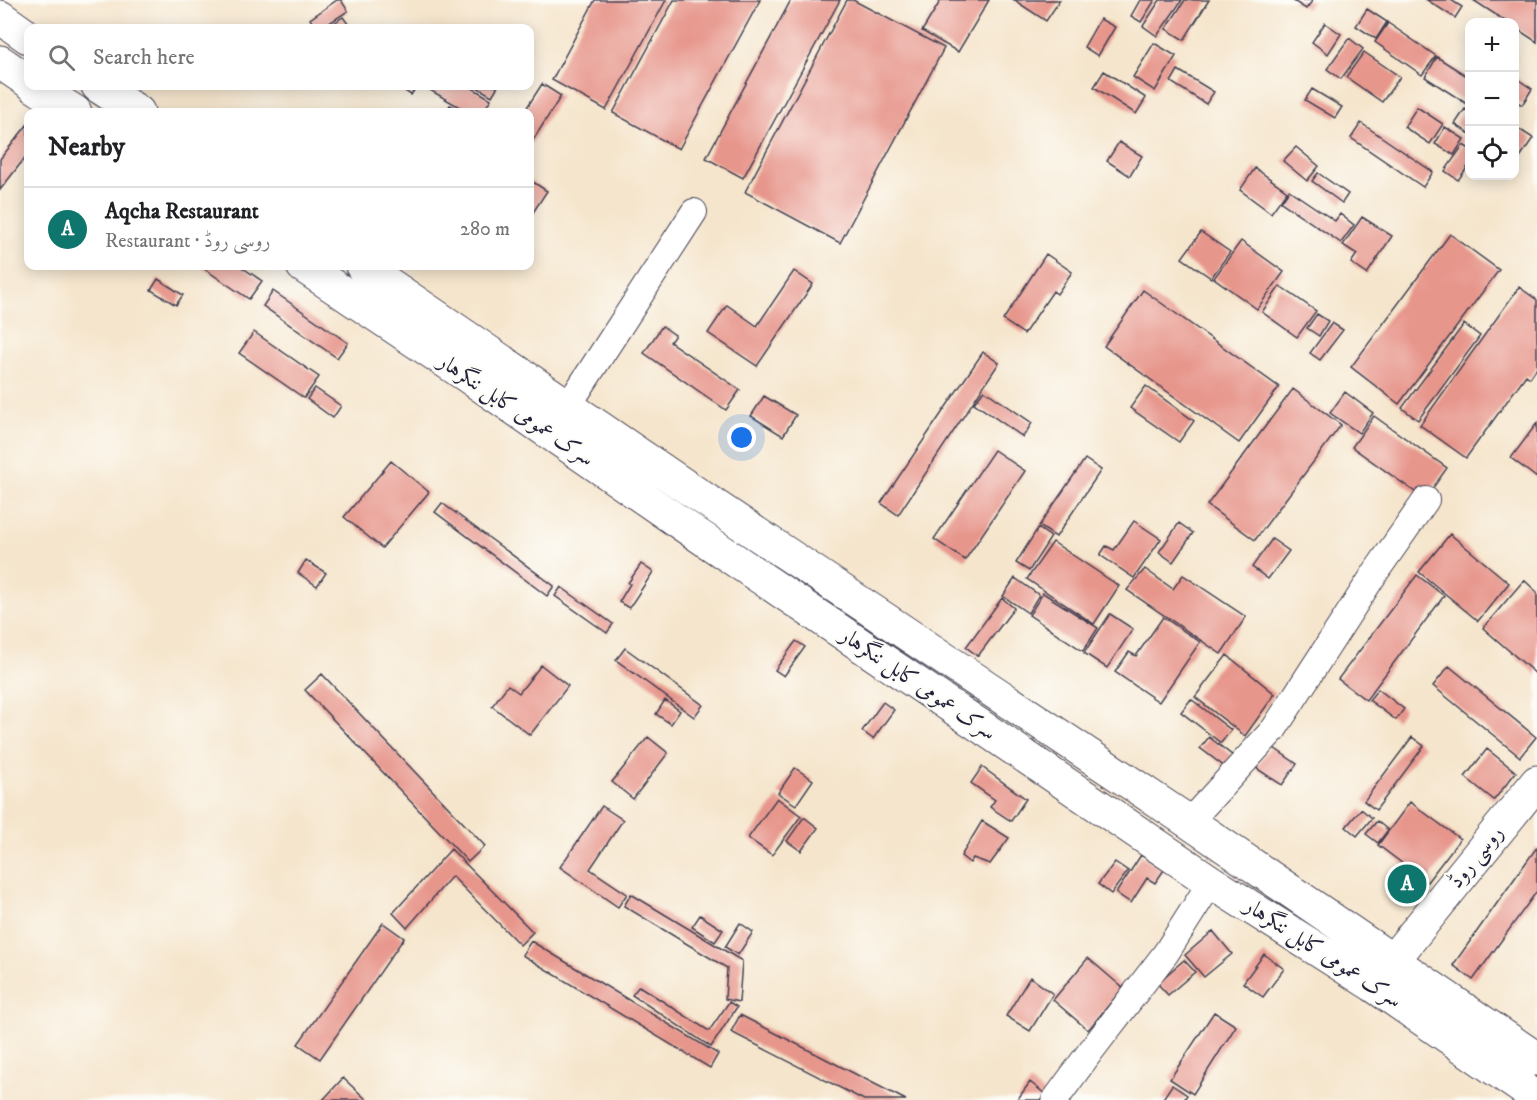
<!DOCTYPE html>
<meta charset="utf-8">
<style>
:root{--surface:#fff;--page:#f6f6f6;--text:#202124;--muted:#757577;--line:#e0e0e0;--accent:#0f766e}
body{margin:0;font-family:"IM FELL DW Pica",Amiri,serif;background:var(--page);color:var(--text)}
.controls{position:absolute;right:18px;top:18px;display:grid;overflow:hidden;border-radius:12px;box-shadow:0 3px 15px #0003}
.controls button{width:54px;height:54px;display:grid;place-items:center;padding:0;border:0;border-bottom:2px solid var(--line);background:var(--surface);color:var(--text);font:30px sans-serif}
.you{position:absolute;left:742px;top:438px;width:21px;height:21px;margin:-15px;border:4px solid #fff;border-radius:50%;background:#1a73e8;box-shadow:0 0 0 9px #1a73e833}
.badge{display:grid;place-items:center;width:39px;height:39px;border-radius:50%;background:var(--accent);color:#fff;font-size:20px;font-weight:700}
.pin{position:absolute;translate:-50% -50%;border:3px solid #fff;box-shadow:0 2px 6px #0006}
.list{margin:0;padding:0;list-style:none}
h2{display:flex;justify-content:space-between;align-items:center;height:78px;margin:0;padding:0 24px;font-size:26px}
h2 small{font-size:20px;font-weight:400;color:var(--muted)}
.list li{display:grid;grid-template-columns:39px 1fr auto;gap:18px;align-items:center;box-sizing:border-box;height:84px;padding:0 24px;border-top:2px solid var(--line)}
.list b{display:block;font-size:22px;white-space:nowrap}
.list p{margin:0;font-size:20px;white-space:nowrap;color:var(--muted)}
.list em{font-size:20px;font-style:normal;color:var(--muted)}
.icon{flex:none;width:33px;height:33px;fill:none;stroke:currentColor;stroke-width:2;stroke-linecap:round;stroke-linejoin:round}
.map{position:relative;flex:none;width:1537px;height:1100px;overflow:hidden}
.search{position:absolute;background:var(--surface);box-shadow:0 3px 15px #0003;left:24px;top:24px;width:510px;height:66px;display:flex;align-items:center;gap:15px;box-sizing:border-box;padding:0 21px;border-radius:12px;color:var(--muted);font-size:22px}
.panel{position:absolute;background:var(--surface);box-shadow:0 3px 15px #0003;left:24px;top:108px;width:510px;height:162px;border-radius:12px}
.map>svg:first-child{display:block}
</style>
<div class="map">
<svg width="1537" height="1100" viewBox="0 0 1537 1100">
<rect width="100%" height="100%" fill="#fdfcf7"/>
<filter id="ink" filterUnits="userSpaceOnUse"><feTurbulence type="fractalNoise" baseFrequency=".0167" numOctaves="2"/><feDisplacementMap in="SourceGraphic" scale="12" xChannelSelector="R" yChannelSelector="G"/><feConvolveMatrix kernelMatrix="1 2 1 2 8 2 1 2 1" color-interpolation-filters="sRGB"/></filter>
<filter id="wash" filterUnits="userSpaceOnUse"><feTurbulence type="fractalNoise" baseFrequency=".008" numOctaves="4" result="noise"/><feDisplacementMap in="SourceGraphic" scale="24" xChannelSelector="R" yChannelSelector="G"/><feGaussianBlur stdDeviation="1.35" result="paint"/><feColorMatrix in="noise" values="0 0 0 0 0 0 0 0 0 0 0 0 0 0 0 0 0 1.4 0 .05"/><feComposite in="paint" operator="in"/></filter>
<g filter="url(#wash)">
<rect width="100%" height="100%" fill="#f5e5cc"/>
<g id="blocks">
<!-- building -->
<path fill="#e7968c" d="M 337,0 L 341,0 L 348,11 L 322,28 L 316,28 L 310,19 Z
M 595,0 L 666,0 L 606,110 L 552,80 Z
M 674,0 L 760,0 L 679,149 L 613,113 Z
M 791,0 L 840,0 L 743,178 L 706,158 Z
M 847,0 L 853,0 L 944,48 L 840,243 L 745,192 Z
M 941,0 L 989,0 L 958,52 L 922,31 Z
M 1014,0 L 1060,0 L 1046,21 Z
M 1140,0 L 1155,0 L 1141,22 L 1131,16 Z
M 1160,0 L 1182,0 L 1157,36 L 1143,26 Z
M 1185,0 L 1209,0 L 1184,40 L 1166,29 Z
M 1292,0 L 1313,0 L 1306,9 Z
M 1427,0 L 1451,0 L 1462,7 L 1455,18 Z
M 1473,0 L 1537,0 L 1537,42 L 1514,27 L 1514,22 L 1507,22 Z
M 1367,9 L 1387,22 L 1376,39 L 1356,26 Z
M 343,17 L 351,28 L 327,28 Z
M 1100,19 L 1115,27 L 1098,56 L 1084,47 Z
M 1325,23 L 1341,34 L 1328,54 L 1312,42 Z
M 1388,23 L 1436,56 L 1422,75 L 1375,42 Z
M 1349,38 L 1363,49 L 1341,79 L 1327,69 Z
M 1154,43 L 1176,56 L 1155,91 L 1133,77 Z
M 1364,52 L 1400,77 L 1382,102 L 1346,77 Z
M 1437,57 L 1470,78 L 1470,106 L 1425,77 Z
M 1178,70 L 1214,92 L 1206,104 L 1171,82 Z
M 1104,71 L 1146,98 L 1136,114 L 1094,87 Z
M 1516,78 L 1532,89 L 1522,105 L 1514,100 L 1514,80 Z
M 542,84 L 561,96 L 530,145 L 530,112 L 524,112 Z
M 397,86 L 417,86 L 411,95 Z
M 423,86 L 469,86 L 491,99 L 483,112 L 468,112 Z
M 475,86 L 498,86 L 492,96 Z
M 1312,89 L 1342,107 L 1335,118 L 1305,100 Z
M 450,105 L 463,112 L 446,112 Z
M 1417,107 L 1443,124 L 1430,144 L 1404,127 Z
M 1465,109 L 1470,112 L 1470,134 L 1455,124 Z
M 1361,123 L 1433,172 L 1423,187 L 1351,138 Z
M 28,124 L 28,154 L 0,190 L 0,159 Z
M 1514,126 L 1533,138 L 1514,166 Z
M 1445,127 L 1464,139 L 1454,155 L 1435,144 Z
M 1119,142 L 1142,156 L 1130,176 L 1107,161 Z
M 1463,145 L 1470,149 L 1470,164 L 1458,180 L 1445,171 Z
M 1296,147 L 1319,166 L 1307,181 L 1283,161 Z
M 1255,168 L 1287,191 L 1271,213 L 1240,190 Z
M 1318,173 L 1348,194 L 1342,203 L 1312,181 Z
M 530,180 L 547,191 L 530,217 Z
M 1289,190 L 1335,221 L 1340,214 L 1354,225 L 1341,243 L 1281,202 Z
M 1362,217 L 1392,236 L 1367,274 L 1351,263 L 1357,254 L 1343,245 Z
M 1201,232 L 1230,252 L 1211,278 L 1182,258 Z
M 1450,234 L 1499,270 L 1399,404 L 1351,367 Z
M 1241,241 L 1284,272 L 1257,309 L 1214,278 Z
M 1046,254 L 1072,272 L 1057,294 L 1053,291 L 1024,334 L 1003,320 Z
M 200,266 L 240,266 L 262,281 L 249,299 Z
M 794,271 L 813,284 L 757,366 L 708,333 L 727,305 L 757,326 Z
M 158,279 L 183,295 L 176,305 L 151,290 Z
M 1280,286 L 1316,311 L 1297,337 L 1262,312 Z
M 1519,287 L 1537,300 L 1537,368 L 1530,378 L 1526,375 L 1466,458 L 1420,425 Z
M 1143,290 L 1279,387 L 1239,443 L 1104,346 Z
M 273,291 L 348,343 L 337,358 L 263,306 Z
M 1317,314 L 1328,321 L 1319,336 L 1307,328 Z
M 1332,323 L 1343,330 L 1320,360 L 1310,353 Z
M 1464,324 L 1480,336 L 1418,420 L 1402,408 Z
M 662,326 L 675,335 L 670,342 L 740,390 L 726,410 L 644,353 Z
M 254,332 L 319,377 L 304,398 L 239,353 Z
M 983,352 L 999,363 L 898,515 L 881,503 Z
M 1146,386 L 1194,421 L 1179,442 L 1130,408 Z
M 315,388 L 341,406 L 333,418 L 307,399 Z
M 1293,389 L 1341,425 L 1255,540 L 1207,505 Z
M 984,390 L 1032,423 L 1023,437 L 974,403 Z
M 1345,392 L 1373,413 L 1359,433 L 1330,413 Z
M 764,396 L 796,415 L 783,436 L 751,416 Z
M 1374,416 L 1447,468 L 1425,499 L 1352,447 Z
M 1537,423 L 1537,478 L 1511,458 Z
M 994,450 L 1025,471 L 965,560 L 934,539 Z
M 1085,459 L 1101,470 L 1056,537 L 1039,526 Z
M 391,461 L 429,492 L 382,548 L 344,517 Z
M 442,503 L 554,586 L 547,596 L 435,512 Z
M 1134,521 L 1161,539 L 1134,578 L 1100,555 L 1106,546 L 1114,550 Z
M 1179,523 L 1193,533 L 1173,562 L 1159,552 Z
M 1038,528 L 1051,537 L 1029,571 L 1016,563 Z
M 1450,534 L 1509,583 L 1478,621 L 1419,572 Z
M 1272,539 L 1289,551 L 1268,579 L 1252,567 Z
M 1053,542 L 1119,586 L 1094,624 L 1027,579 Z
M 306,560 L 326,573 L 317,586 L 298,573 Z
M 641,564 L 653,572 L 629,608 L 619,602 L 630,584 L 628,583 Z
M 1145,569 L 1173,589 L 1183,575 L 1246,617 L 1221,654 L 1127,590 Z
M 1417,575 L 1444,596 L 1366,700 L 1338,679 Z
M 1015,578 L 1039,595 L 1028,613 L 1003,596 Z
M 1524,580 L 1537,592 L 1537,675 L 1483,628 Z
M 561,587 L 613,624 L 607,633 L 555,596 Z
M 1043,593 L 1098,628 L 1083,651 L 1029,615 Z
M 1002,598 L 1014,608 L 978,656 L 966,647 Z
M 1110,614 L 1133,629 L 1107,668 L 1084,653 Z
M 1163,617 L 1200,642 L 1159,702 L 1115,672 L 1129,652 L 1136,656 Z
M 796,641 L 805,647 L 784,676 L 775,670 Z
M 625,648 L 703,705 L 694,717 L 616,660 Z
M 1227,655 L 1275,694 L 1245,736 L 1195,697 Z
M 541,665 L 568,686 L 530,735 L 492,706 L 508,685 L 519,693 Z
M 1449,666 L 1536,737 L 1520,757 L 1433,686 Z
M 322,674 L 485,846 L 468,862 L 305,690 Z
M 1378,689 L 1404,709 L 1396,720 L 1369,700 Z
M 1191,699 L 1231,730 L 1221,743 L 1181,712 Z
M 665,700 L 680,711 L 671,724 L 656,714 Z
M 883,702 L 894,710 L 873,739 L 862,731 Z
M 648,737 L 668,753 L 633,799 L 612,782 Z
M 1209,737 L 1233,756 L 1225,767 L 1200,748 Z
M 1412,737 L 1424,746 L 1376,810 L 1364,801 Z
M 1271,746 L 1297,764 L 1282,785 L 1256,768 Z
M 1487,749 L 1516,772 L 1494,800 L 1465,777 Z
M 982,767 L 1026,799 L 1011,821 L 990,807 L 995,800 L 971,783 Z
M 795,768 L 813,780 L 796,805 L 778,793 Z
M 777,798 L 801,816 L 772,855 L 748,838 Z
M 1410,802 L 1460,839 L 1427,882 L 1378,845 Z
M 602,806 L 623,820 L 590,869 L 627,894 L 618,907 L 560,867 Z
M 1361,809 L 1372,818 L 1357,836 L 1346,827 Z
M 804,817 L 818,828 L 801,851 L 787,841 Z
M 982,821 L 1009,838 L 990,864 L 973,858 L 970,863 L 961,856 Z
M 1377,821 L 1388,830 L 1378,843 L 1366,834 Z
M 1537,847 L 1537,891 L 1473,980 L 1453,965 Z
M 451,849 L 533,932 L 520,945 L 452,876 L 407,928 L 393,913 Z
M 1141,855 L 1164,870 L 1155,883 L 1147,878 L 1131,903 L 1116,893 Z
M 1115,862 L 1128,871 L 1111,894 L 1098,884 Z
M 631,894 L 742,961 L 739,1002 L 725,999 L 727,968 L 624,906 Z
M 700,915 L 723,930 L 715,942 L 692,927 Z
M 383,923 L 404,938 L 320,1059 L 298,1044 Z
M 740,923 L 753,932 L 738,955 L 725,947 Z
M 1213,931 L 1232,954 L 1204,977 L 1185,955 Z
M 531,941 L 718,1054 L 710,1068 L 522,955 Z
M 1264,954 L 1284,969 L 1263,997 L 1243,983 Z
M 1088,958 L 1123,988 L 1088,1030 L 1053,1000 Z
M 1184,960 L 1195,972 L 1168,995 L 1157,983 Z
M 1030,977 L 1053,994 L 1030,1031 L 1006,1016 Z
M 639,986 L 709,1031 L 729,1002 L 737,1007 L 711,1047 L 632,995 Z
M 1214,1012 L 1236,1026 L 1193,1094 L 1170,1079 Z
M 740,1015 L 906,1100 L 864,1100 L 731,1032 Z
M 343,1078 L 367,1100 L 323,1100 Z
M 1030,1082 L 1045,1094 L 1041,1100 L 1017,1100 Z
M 1172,1085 L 1187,1095 L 1184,1100 L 1162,1100 Z"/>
</g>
</g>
<g filter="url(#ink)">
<use href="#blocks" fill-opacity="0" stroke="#423f51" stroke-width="1.5"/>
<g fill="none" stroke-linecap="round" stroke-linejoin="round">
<defs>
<path id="minor" d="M 568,406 L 694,212
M 1189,822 L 1274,729 L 1377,570 L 1426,500
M 1055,1100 L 1090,1052 L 1166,953 L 1211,882"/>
<path id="major" d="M 1393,960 L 1537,782"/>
<path id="highway" d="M 0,17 L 28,37
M 0,62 L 28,81
M 34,86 L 75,112
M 98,86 L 138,112
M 303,266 L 463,373 L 686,527 L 1211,882 L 1373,985 L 1537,1098
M 362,266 L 688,488 L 1189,822 L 1537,1059"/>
</defs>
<!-- minor casing -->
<use href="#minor" stroke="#423f51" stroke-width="28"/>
<!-- major casing -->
<use href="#major" stroke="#423f51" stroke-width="35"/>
<!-- highway casing -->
<use href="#highway" stroke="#423f51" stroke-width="35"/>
<!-- minor -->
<use href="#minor" stroke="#fff" stroke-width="26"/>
<!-- major -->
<use href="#major" stroke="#fff" stroke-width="33"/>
<!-- highway -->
<use href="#highway" stroke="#fff" stroke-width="33"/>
</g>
</g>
<g text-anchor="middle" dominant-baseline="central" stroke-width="4.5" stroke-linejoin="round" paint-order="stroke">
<!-- street labels -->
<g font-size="22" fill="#22223b" stroke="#fdfcf7">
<text transform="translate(516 410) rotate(34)">سرک عمومی کابل ننگرهار</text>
<text transform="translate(918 684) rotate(34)">سرک عمومی کابل ننگرهار</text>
<text transform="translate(1476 857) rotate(-51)">روسی روڈ</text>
<text transform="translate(1323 953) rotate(33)">سرک عمومی کابل ننگرهار</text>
</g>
</g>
</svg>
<div class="controls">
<button>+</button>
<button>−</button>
<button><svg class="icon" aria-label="locate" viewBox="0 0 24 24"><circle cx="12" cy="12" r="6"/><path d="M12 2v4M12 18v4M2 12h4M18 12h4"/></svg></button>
</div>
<div class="you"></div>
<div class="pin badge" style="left:1407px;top:884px">A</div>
<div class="search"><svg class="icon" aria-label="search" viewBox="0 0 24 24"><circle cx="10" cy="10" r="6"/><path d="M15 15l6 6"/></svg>Search here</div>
<section class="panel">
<h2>Nearby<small></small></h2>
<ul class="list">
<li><span class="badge">A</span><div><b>Aqcha Restaurant</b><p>Restaurant · روسی روڈ</p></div><em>280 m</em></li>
</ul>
</section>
</div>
